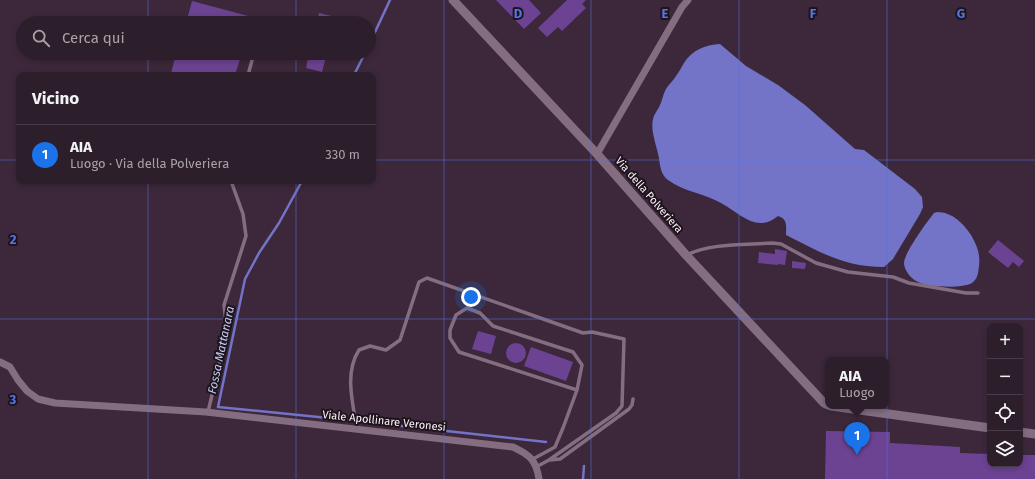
<!DOCTYPE html>
<html lang="it">
<meta charset="utf-8">
<style>
:root{--surface:#2d1e2c;--page:#352734;--text:#f1f3f6;--muted:#a7a2a9;--line:#483c48;--accent:#1a73e8}
body{margin:0;font-family:"Fira Sans",sans-serif;background:var(--page);color:var(--text)}
.controls{position:absolute;right:12px;bottom:12px;display:grid;overflow:hidden;border-radius:8px;box-shadow:0 2px 6px #0003}
.controls button{width:36px;height:36px;display:grid;place-items:center;padding:0;border:0;border-bottom:1px solid var(--line);background:var(--surface);color:var(--text);font:20px sans-serif}
.you{position:absolute;left:471px;top:297px;width:14px;height:14px;margin:-10px;border:3px solid #fff;border-radius:50%;background:#1a73e8;box-shadow:0 0 0 6px #1a73e833}
.badge{display:grid;place-items:center;width:26px;height:26px;border-radius:50%;background:var(--accent);color:#fff;font-size:13px;font-weight:700}
.pin{position:absolute;translate:-50% -33px;filter:drop-shadow(0 1px 2px #0008)}
.pin::after{content:'';position:absolute;top:21px;width:14px;height:12px;background:inherit;clip-path:polygon(0 0,100% 0,50% 100%)}
.popup{position:absolute;left:825px;top:357px;width:64px;height:52px;box-sizing:border-box;display:grid;place-content:center;border-radius:8px;background:var(--surface);filter:drop-shadow(0 1px 3px #0005);font-size:13px;white-space:nowrap;color:var(--muted)}
.popup b{font-size:15px;color:var(--text)}
.popup::after{content:'';position:absolute;left:50%;top:100%;margin-left:-8px;border:8px solid transparent;border-top-color:var(--surface)}
.list{margin:0;padding:0;list-style:none}
h2{display:flex;justify-content:space-between;align-items:center;height:52px;margin:0;padding:0 16px;font-size:17px}
h2 small{font-size:13px;font-weight:400;color:var(--muted)}
.list li{display:grid;grid-template-columns:26px 1fr auto;gap:12px;align-items:center;box-sizing:border-box;height:60px;padding:0 16px;border-top:1px solid var(--line)}
.list b{display:block;font-size:15px;white-space:nowrap}
.list p{margin:0;font-size:13px;white-space:nowrap;color:var(--muted)}
.list em{font-size:13px;font-style:normal;color:var(--muted)}
.icon{flex:none;width:22px;height:22px;fill:none;stroke:currentColor;stroke-width:2;stroke-linecap:round;stroke-linejoin:round}
.map{position:relative;flex:none;width:1035px;height:479px;overflow:hidden}
.search{position:absolute;background:var(--surface);box-shadow:0 2px 6px #0003;left:16px;top:16px;width:360px;height:44px;display:flex;align-items:center;gap:10px;box-sizing:border-box;padding:0 14px;border-radius:22px;color:var(--muted);font-size:15px}
.panel{position:absolute;background:var(--surface);box-shadow:0 2px 6px #0003;left:16px;top:72px;width:360px;height:112px;border-radius:8px}
.map>svg:first-child{display:block}
</style>
<div class="map">
<svg width="1035" height="479" viewBox="0 0 1035 479">
<rect width="100%" height="100%" fill="#3c283a"/>
<!-- water -->
<path fill="#7373c8" d="M 720,44 L 746,66 L 778,85 L 805,105 L 855,149 L 864,150 L 915,189 L 922,197 L 923,207 L 920,214 L 893,259 L 884,267 C 844,267 820,252 786,235 C 786,226 788,219 778,216 C 756,234 740,213 721,203 C 704,193 684,192 668,180 C 661,175 660,166 659,158 C 657,147 650,130 653,119 C 654,114 658,110 660,105 C 662,101 663,95 665,91 C 667,86 673,81 676,76 C 679,72 681,68 684,63 C 692,50 705,45 720,44 Z
M 937,212 C 952,212 963,223 971,235 C 979,249 981,257 978,273 C 977,277 976,280 972,283 C 961,289 929,287 918,282 C 911,279 904,270 904,263 C 904,253 927,222 934,213 Z"/>
<g fill="none" stroke-linecap="round" stroke-linejoin="round">
<!-- stream -->
<path stroke="#7373c8" stroke-width="2.5" d="M 369,45 L 390,0
M 354,75 L 365,53
M 302,181 L 279,223 L 259,253 L 245,279 L 218,407 L 348,420
M 365,422 L 546,442
M 583,479 L 584,466"/>
</g>
<!-- building -->
<path fill="#6c4392" d="M 496,0 L 529,0 L 541,13 L 524,29 Z
M 567,0 L 586,0 L 582,4 L 586,8 L 562,31 L 558,27 L 547,37 L 538,28 Z
M 192,1 L 252,17 L 250,23 L 186,23 Z
M 319,13 L 336,17 L 334,23 L 316,23 Z
M 176,53 L 217,53 L 240,59 L 235,75 L 176,75 L 171,74 Z
M 309,53 L 327,53 L 322,72 L 306,68 Z
M 998,240 L 1024,261 L 1019,267 L 1013,262 L 1008,268 L 988,252 Z
M 775,249 L 787,251 L 785,265 L 778,264 L 778,265 L 758,263 L 759,252 L 775,254 Z
M 792,261 L 806,263 L 805,269 L 792,268 Z
M 478,331 L 496,336 L 491,354 L 472,349 Z
M506 353a10 10 0 1 1 20 0a10 10 0 1 1-20 0Z
M 531,347 L 573,362 L 566,381 L 524,366 Z
M 826,431 L 890,432 L 890,443 L 960,447 L 960,453 L 990,454 L 990,464 L 1020,464 L 1020,455 L 1035,455 L 1035,479 L 825,479 Z"/>
<g fill="none" stroke-linecap="round" stroke-linejoin="round">
<!-- lane -->
<path stroke="#846d81" stroke-width="3.5" d="M 262,23 L 262,21
M 248,75 L 254,53
M 687,255 C 709,243 747,245 772,243 L 781,244 L 816,263 L 848,272 L 893,277 L 909,283 L 966,293 L 978,293
M 208,412 L 227,331 L 224,305 L 246,236 L 243,214 L 231,181
M 357,429 C 353,404 344,373 359,350 L 370,346 L 386,350 L 400,340 L 419,282 L 427,278 L 583,333 L 592,332 L 624,339 L 622,406 L 616,413 L 549,460 L 536,467
M 533,459 L 555,447 L 563,428 L 577,390 L 582,365 L 573,352 L 493,326 L 480,313 L 467,308 L 456,315 L 450,330 L 450,338 L 459,352 L 577,390
M 550,460 L 560,459 L 629,409 L 632,405 L 633,399"/>
<!-- street -->
<path stroke="#846d81" stroke-width="7" d="M 597,154 L 682,7 L 688,0
M 0,362 L 10,367 L 18,380 L 27,391 L 38,399 L 55,403 L 206,412 L 513,447 C 530,455 536,460 539,479"/>
<!-- secondary -->
<path stroke="#846d81" stroke-width="9" d="M 453,0 L 597,154 L 686,255 L 824,403 L 828,405
M 831,406 L 990,428
M 1020,432 L 1035,434"/>
</g>
<!-- grid -->
<path fill="none" stroke="#5576e1" stroke-width="1" stroke-opacity="0.55" d="M 148,0 L 148,23M 296,0 L 296,23M 444,0 L 444,479M 591,0 L 591,479M 739,0 L 739,479M 887,0 L 887,479M 148,53 L 148,75M 296,53 L 296,75M 0,160 L 19,160M 373,160 L 1035,160M 148,181 L 148,479M 296,181 L 296,479M 0,319 L 1035,319"/>
<g text-anchor="middle" dominant-baseline="central" stroke-width="4" stroke-linejoin="round" paint-order="stroke">
<!-- street labels -->
<g font-size="11" fill="#fef0fc" stroke="#1e141c">
<text transform="translate(649 195) rotate(49)">Via della Polveriera</text>
<text transform="translate(384 421) rotate(6)">Viale Apollinare Veronesi</text>
</g>
<!-- water labels -->
<g font-size="12" font-style="italic" fill="#c2c6f3" stroke="#1e141c">
<text transform="translate(221 350) rotate(-78)">Fossa Mattanara</text>
</g>
</g>
<g font-size="13" text-anchor="middle" font-weight="bold" fill="#5576e1" stroke="#1e141c" stroke-width="4" stroke-linejoin="round" paint-order="stroke">
<text x="518" y="18">D</text>
<text x="665" y="18">E</text>
<text x="813" y="18">F</text>
<text x="961" y="18">G</text>
<text x="13" y="244">2</text>
<text x="13" y="404">3</text>
</g>
</svg>
<div class="controls">
<button>+</button>
<button>−</button>
<button><svg class="icon" aria-label="locate" viewBox="0 0 24 24"><circle cx="12" cy="12" r="6"/><path d="M12 2v4M12 18v4M2 12h4M18 12h4"/></svg></button>
<button><svg class="icon" aria-label="layers" viewBox="0 0 24 24"><path d="M12 4l9 5-9 5-9-5zM3 14l9 5 9-5"/></svg></button>
</div>
<div class="you"></div>
<div class="pin badge" style="left:857px;top:455px">1</div>
<div class="popup"><b>AIA</b>Luogo</div>
<div class="search"><svg class="icon" aria-label="search" viewBox="0 0 24 24"><circle cx="10" cy="10" r="6"/><path d="M15 15l6 6"/></svg>Cerca qui</div>
<section class="panel">
<h2>Vicino<small></small></h2>
<ul class="list">
<li><span class="badge">1</span><div><b>AIA</b><p>Luogo · Via della Polveriera</p></div><em>330 m</em></li>
</ul>
</section>
</div>
